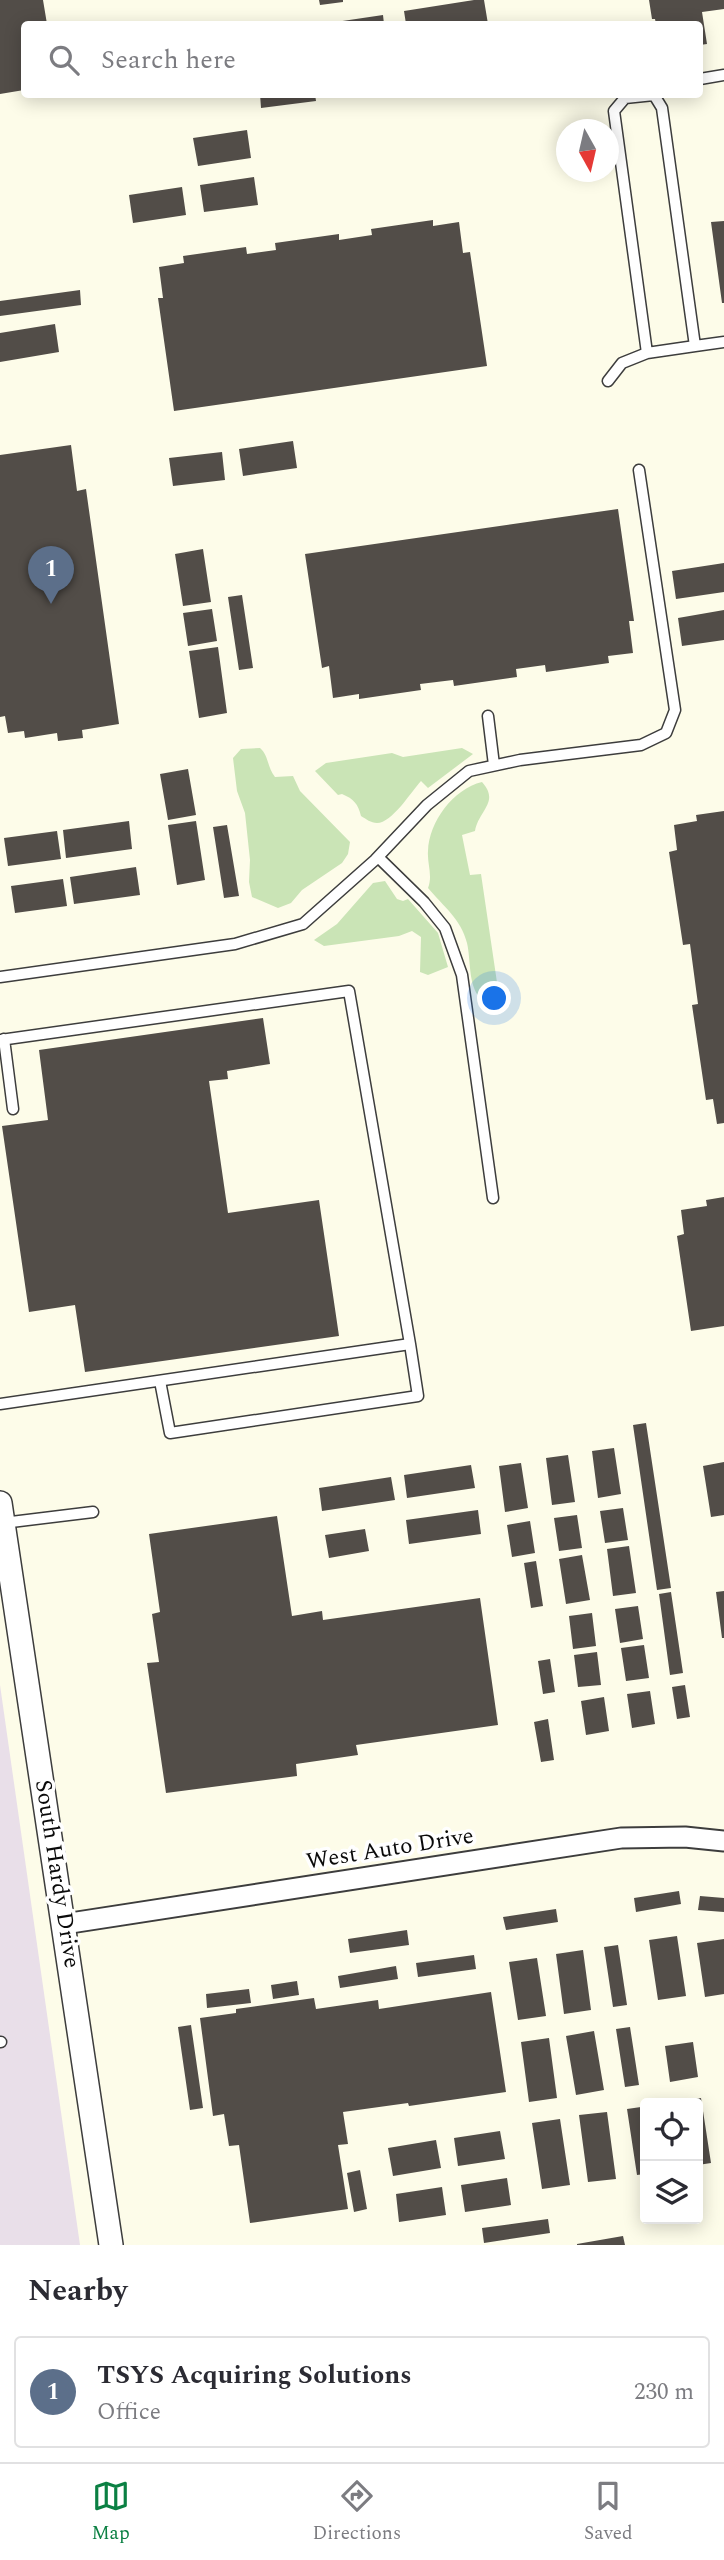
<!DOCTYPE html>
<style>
:root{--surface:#fff;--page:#f2f2f3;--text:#2b2b33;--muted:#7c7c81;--line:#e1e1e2;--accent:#0b8043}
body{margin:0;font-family:Spectral,serif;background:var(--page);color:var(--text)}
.controls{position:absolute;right:21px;bottom:21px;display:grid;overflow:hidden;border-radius:7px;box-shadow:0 4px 18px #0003}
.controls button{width:63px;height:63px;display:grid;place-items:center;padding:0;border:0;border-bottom:2px solid var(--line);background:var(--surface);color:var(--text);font:35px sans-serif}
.compass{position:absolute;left:556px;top:119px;width:63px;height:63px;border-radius:50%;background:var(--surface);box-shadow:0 4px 18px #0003;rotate:172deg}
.you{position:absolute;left:495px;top:999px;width:24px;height:24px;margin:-18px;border:5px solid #fff;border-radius:50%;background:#1a73e8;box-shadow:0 0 0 10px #1a73e833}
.badge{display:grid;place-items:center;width:46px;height:46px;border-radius:50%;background:var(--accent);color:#fff;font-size:23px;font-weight:700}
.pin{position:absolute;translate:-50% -58px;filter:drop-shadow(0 2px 4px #0008)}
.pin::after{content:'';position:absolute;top:37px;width:24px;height:21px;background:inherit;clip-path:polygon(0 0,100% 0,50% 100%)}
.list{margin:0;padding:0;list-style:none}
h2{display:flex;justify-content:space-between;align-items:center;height:91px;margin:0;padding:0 28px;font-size:30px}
h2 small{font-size:23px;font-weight:400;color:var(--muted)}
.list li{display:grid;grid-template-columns:46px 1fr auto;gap:21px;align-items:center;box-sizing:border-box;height:112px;margin:0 14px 14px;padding:0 14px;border:2px solid var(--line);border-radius:7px}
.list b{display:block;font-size:26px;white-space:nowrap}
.list p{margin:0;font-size:23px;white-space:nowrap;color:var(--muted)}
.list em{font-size:23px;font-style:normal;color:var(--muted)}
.icon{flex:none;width:38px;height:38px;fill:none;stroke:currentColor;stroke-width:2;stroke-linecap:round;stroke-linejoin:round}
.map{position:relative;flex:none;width:724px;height:2245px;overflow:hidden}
.search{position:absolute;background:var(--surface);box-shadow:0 4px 18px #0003;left:21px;right:21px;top:21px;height:77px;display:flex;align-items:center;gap:18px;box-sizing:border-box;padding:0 24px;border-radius:7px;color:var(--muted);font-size:26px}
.sheet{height:217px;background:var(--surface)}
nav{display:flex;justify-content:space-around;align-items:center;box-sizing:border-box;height:98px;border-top:2px solid var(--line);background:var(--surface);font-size:19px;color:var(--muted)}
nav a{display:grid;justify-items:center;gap:4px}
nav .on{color:var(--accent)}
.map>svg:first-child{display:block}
</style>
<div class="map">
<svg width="724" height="2245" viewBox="0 0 724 2245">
<rect width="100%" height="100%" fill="#fdfce9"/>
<!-- industrial -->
<path fill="#e9dfe9" d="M 0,1685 L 80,2245 L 0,2245 Z"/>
<!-- green -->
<path fill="#cae4b6" d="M 260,748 C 269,756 267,767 275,777 L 293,776 L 300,791 L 350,842 L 348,854 L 342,863 L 302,890 L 291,903 L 278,908 L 252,897 L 249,882 L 250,860 L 245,813 L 237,791 L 233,758 L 241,749 Z
M 462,748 L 473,754 L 428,788 L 421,781 C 411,792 392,823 377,823 C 371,823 366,819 361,816 C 358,804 354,799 342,794 L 338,795 L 315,771 L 326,763 L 392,753 L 403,757 Z
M 482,782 C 500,802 479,810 475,831 L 462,835 L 470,875 L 481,874 L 499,996 L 480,998 C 468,985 471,960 467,943 C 461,919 443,906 428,888 C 433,875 427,864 428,851 C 429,822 453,789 482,782 Z
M 385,881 L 397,899 L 403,901 L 408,899 L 438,933 L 448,967 L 428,975 L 420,972 L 421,937 L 412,931 L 399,936 L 324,946 L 314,940 L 337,924 L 373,883 Z"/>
<!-- building -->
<path fill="#524d48" d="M 0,0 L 43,0 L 47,24 L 24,24 L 24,90 L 0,94 Z
M 319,0 L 343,0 L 343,2 L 320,5 Z
M 474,0 L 484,0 L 488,24 L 406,24 L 404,11 Z
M 649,0 L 724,0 L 724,9 L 702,12 L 707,44 L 700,45 L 700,24 L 656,24 L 655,19 L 652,19 Z
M 383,15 L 384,24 L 329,24 L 329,23 Z
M 260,94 L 315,94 L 316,101 L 261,108 Z
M 247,130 L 251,158 L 198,166 L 193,138 Z
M 254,177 L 258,205 L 204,212 L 200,185 Z
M 182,187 L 186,215 L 133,223 L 129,195 Z
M 433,220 L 433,226 L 459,222 L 463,253 L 470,252 L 487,366 L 174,411 L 158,298 L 163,298 L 159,267 L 184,263 L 183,256 L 246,247 L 247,254 L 276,250 L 275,243 L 339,234 L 339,240 L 372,235 L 371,229 Z
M 724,221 L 724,303 L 722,303 L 711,222 Z
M 80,290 L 81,305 L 0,316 L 0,301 Z
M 55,324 L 59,352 L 0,362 L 0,333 Z
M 293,441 L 297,468 L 243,476 L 239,449 Z
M 71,445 L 77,491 L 86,489 L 119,724 L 82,730 L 83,738 L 58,741 L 57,733 L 25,738 L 24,731 L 8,733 L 5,716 L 0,717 L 0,455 Z
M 222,452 L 225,480 L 173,486 L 169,458 Z
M 618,509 L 634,621 L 629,621 L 633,653 L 608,656 L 609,663 L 546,672 L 545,665 L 516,669 L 517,677 L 454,686 L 453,680 L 420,684 L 421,690 L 359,699 L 359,694 L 333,698 L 329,666 L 322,668 L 305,554 Z
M 203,549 L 211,602 L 183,606 L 175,554 Z
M 724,563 L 724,592 L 676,599 L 672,571 Z
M 242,595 L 253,668 L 239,670 L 228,597 Z
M 212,609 L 217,641 L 188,646 L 183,613 Z
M 724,610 L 724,640 L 682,646 L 678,618 Z
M 218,647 L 227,713 L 199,718 L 189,651 Z
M 188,769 L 196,815 L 168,820 L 160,774 Z
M 724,811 L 724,1123 L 717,1124 L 713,1099 L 706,1100 L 692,1005 L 698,1004 L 690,944 L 683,945 L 669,852 L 677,850 L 674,825 L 697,821 L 696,815 Z
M 129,821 L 132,849 L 66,858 L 63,830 Z
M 196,821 L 205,880 L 177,885 L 168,825 Z
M 227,825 L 239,896 L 224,898 L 213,827 Z
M 57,831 L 61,859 L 8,866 L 4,838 Z
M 136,867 L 140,895 L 74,904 L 70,877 Z
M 63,879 L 67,906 L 15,913 L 11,886 Z
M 263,1018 L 270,1064 L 227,1071 L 228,1079 L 209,1081 L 228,1213 L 319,1200 L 339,1336 L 85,1372 L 75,1305 L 29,1312 L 2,1126 L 48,1120 L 39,1050 Z
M 724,1197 L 724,1326 L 691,1331 L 677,1236 L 684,1234 L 681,1210 L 707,1206 L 706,1200 Z
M 646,1423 L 671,1588 L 657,1590 L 633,1425 Z
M 614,1448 L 621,1494 L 598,1498 L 592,1451 Z
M 568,1455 L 575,1502 L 552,1505 L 546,1458 Z
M 724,1462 L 724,1515 L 711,1517 L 703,1466 Z
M 521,1463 L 528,1508 L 505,1512 L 499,1466 Z
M 471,1465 L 475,1488 L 407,1498 L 404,1475 Z
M 391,1477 L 395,1500 L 322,1511 L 319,1488 Z
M 623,1508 L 628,1540 L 605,1543 L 600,1511 Z
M 478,1510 L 481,1534 L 409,1544 L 406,1520 Z
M 577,1515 L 582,1548 L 559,1551 L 554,1518 Z
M 277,1516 L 292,1616 L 322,1611 L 323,1620 L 480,1598 L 498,1725 L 356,1745 L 358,1755 L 296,1764 L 297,1776 L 166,1793 L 147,1663 L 159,1662 L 152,1614 L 160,1612 L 149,1534 Z
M 530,1521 L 535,1553 L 512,1557 L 507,1525 Z
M 365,1529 L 369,1551 L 329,1558 L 325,1535 Z
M 629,1546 L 636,1593 L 613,1596 L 607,1549 Z
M 582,1555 L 590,1600 L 566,1604 L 559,1559 Z
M 536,1561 L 543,1606 L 531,1608 L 524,1563 Z
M 724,1591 L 724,1638 L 722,1638 L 716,1592 Z
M 671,1592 L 683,1673 L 670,1675 L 659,1594 Z
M 638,1606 L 643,1639 L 620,1643 L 615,1609 Z
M 592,1613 L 596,1646 L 573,1649 L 569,1616 Z
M 644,1645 L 649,1678 L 626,1681 L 621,1648 Z
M 597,1652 L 601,1685 L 578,1687 L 574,1655 Z
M 550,1659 L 555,1692 L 543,1694 L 538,1661 Z
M 685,1685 L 690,1717 L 677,1719 L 672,1687 Z
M 650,1691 L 655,1724 L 632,1728 L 627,1694 Z
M 604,1697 L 609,1731 L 586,1735 L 581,1701 Z
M 548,1719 L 554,1760 L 541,1762 L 534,1722 Z
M 679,1891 L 681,1904 L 636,1912 L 634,1898 Z
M 700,1896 L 724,1898 L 724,1912 L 698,1910 Z
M 556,1909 L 558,1922 L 506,1930 L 503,1917 Z
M 407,1930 L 409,1945 L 350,1953 L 348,1939 Z
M 677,1936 L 686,1996 L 658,2000 L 649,1940 Z
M 724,1939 L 724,1994 L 705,1997 L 697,1943 Z
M 618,1945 L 627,2005 L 613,2007 L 604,1947 Z
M 583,1950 L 591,2010 L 564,2014 L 556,1954 Z
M 474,1955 L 476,1969 L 418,1977 L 416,1963 Z
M 537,1958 L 546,2016 L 518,2020 L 509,1962 Z
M 396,1966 L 398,1979 L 340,1988 L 338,1976 Z
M 297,1981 L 299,1995 L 273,1999 L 271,1985 Z
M 249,1989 L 251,2003 L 207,2008 L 206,1994 Z
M 491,1992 L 506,2092 L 409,2106 L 408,2103 L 343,2112 L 348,2144 L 338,2145 L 348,2209 L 250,2223 L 239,2145 L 229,2146 L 224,2114 L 213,2116 L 200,2018 L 236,2013 L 236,2009 L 314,1998 L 316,2009 L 378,2000 L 379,2009 Z
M 191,2025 L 203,2108 L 190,2110 L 178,2027 Z
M 630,2027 L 639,2085 L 625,2087 L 616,2029 Z
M 594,2031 L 604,2090 L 576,2095 L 566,2036 Z
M 549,2038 L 557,2098 L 529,2102 L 521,2042 Z
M 693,2042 L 698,2077 L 670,2082 L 665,2046 Z
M 701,2098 L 711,2163 L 698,2165 L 698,2103 L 676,2102 Z
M 641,2107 L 645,2134 L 645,2174 L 637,2175 L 627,2109 Z
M 607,2112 L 616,2179 L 588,2182 L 579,2115 Z
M 560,2119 L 570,2185 L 542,2189 L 532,2123 Z
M 500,2131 L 505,2159 L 458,2166 L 454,2138 Z
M 436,2140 L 441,2168 L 393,2176 L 388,2148 Z
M 360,2170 L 367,2209 L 354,2212 L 347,2173 Z
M 507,2178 L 511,2205 L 465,2212 L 461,2185 Z
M 442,2187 L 446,2215 L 399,2222 L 396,2194 Z
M 548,2219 L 550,2233 L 484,2243 L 482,2228 Z
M 623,2236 L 625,2245 L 577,2245 L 577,2244 Z"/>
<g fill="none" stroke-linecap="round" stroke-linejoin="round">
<defs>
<path id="service" d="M 700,79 L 724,75
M 647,353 L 695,346
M 608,381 L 622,363 L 647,353 L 614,111 L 625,98 L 654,95 L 662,108 L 695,346 L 724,342
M 488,716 L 494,765
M 378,857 L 424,902 L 445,928 L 462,975 L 493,1198
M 0,977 L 235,944 L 303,924 L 375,860 L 427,805 L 469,771 L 520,760 L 641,745 L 666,733 L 675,710 L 639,470
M 4,1039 L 13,1109
M 0,1040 L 349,991 L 410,1344 L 0,1404
M 160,1381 L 170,1433 L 418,1396 L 410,1344
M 3,1523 L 93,1512
M 0,2042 L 1,2042"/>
<path id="minor" d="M 64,1924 L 621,1838 L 685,1837 L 724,1841"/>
<path id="tertiary" d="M 0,1503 L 111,2245"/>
</defs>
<!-- service casing -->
<use href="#service" stroke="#3d3d3d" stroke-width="13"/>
<!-- minor casing -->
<use href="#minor" stroke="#3d3d3d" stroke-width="23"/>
<!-- tertiary casing -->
<use href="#tertiary" stroke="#3d3d3d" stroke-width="26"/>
<!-- service -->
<use href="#service" stroke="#fff" stroke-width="10"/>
<!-- minor -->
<use href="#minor" stroke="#fff" stroke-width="19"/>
<!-- tertiary -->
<use href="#tertiary" stroke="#fff" stroke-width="23"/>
</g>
<g text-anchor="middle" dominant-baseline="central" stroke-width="7" stroke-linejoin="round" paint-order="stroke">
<!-- street labels -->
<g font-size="23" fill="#0a0a0a" stroke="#fff">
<text transform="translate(390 1849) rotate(-9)">West Auto Drive</text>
<text transform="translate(57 1874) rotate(81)">South Hardy Drive</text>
</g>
</g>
</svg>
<div class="controls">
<button><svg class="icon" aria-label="locate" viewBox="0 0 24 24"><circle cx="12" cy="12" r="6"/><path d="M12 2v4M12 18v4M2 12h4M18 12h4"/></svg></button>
<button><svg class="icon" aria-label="layers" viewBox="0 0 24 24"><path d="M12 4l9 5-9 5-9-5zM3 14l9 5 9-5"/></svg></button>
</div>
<svg class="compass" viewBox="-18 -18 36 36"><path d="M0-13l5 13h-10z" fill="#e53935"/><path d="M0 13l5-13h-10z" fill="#7c7c81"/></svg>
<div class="you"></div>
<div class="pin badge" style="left:51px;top:604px;background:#5c6f8a">1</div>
<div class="search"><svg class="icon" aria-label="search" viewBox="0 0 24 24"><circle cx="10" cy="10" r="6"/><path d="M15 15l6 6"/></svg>Search here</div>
</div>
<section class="sheet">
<h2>Nearby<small></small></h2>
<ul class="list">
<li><span class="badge" style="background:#5c6f8a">1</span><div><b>TSYS Acquiring Solutions</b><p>Office</p></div><em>230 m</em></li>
</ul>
</section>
<nav>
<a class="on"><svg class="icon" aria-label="map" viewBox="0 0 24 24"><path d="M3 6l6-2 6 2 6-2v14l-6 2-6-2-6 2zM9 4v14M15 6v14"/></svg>Map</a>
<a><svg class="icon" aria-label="directions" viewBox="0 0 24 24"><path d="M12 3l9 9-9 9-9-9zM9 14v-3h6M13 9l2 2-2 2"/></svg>Directions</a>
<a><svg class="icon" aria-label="saved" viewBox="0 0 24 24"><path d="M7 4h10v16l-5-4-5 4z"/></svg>Saved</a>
</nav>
